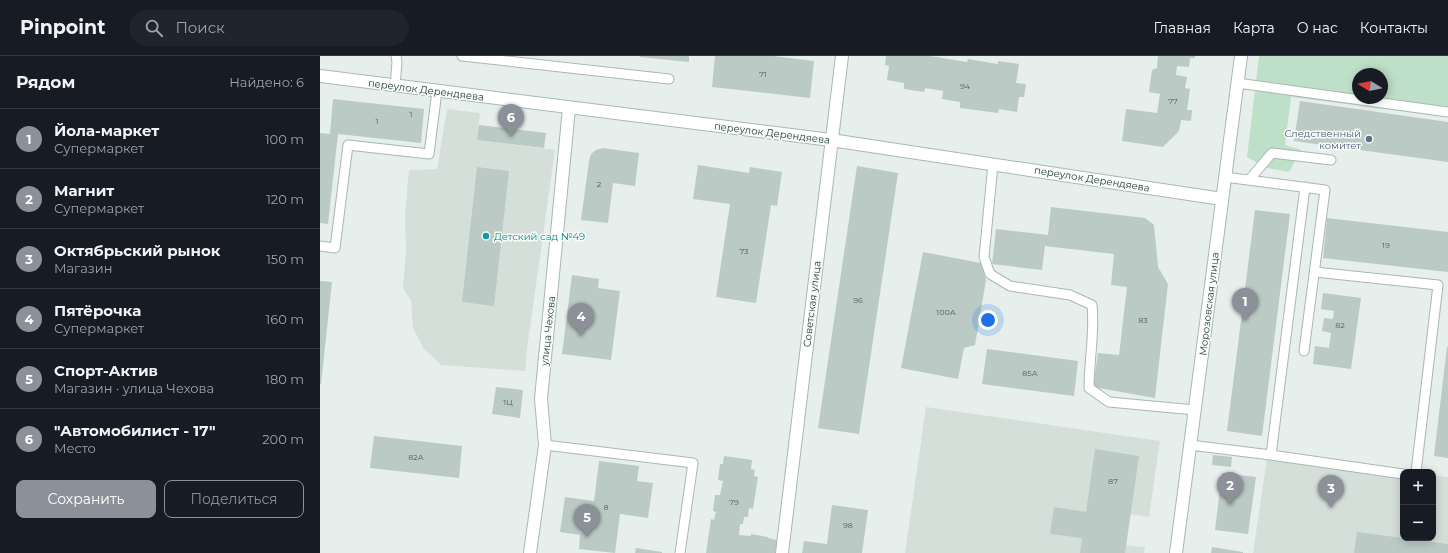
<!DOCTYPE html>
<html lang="ru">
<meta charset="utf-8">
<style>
:root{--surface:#171b24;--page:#20242c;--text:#f1f3f6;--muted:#9ea1a6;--line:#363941;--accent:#8c9099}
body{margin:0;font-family:Montserrat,sans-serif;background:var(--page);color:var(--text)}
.controls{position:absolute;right:12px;bottom:12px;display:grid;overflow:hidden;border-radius:8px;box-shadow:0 2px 10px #0003}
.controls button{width:36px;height:36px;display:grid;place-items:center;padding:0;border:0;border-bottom:1px solid var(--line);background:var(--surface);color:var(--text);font:20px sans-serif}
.compass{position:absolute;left:1032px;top:12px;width:36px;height:36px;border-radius:50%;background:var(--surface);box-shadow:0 2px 10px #0003;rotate:280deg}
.you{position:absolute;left:668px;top:264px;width:14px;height:14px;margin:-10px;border:3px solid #fff;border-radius:50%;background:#1a73e8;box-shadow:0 0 0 6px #1a73e833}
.badge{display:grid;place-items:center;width:26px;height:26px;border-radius:50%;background:var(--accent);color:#fff;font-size:13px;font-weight:700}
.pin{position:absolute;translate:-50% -33px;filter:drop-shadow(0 1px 2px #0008)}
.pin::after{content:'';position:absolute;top:21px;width:14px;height:12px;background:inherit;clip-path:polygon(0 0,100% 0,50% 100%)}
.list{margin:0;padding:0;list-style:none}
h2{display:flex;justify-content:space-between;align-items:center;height:52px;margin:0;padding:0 16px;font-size:17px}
h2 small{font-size:13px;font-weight:400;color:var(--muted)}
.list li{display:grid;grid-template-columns:26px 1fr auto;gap:12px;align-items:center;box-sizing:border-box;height:60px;padding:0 16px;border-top:1px solid var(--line)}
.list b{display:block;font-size:15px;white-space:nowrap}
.list p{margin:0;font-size:13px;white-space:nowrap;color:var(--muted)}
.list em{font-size:13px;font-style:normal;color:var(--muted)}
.actions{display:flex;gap:8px;padding:12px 16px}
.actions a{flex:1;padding:9px 0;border:1px solid var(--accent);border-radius:8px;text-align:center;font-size:14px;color:var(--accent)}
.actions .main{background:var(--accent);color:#fff}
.icon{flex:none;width:22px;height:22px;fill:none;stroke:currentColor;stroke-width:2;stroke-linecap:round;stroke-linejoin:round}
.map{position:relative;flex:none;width:1128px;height:497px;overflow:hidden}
header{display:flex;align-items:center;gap:24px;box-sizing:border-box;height:56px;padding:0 20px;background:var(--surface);border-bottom:1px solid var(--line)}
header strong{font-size:19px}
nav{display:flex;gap:22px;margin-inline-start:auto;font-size:14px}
.search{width:280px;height:36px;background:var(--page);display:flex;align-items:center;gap:10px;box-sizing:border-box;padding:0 14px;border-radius:22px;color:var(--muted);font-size:15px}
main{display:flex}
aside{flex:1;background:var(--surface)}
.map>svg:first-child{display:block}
</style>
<header>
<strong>Pinpoint</strong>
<div class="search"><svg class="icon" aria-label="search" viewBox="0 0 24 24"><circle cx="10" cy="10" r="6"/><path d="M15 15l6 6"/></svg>Поиск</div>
<nav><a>Главная</a><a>Карта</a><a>О нас</a><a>Контакты</a></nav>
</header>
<main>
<aside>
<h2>Рядом<small>Найдено: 6</small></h2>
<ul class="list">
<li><span class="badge">1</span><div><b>Йола-маркет</b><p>Супермаркет</p></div><em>100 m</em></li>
<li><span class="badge">2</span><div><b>Магнит</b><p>Супермаркет</p></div><em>120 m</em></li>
<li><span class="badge">3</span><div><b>Октябрьский рынок</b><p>Магазин</p></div><em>150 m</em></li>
<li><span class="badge">4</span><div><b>Пятёрочка</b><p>Супермаркет</p></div><em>160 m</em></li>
<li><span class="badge">5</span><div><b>Спорт-Актив</b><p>Магазин · улица Чехова</p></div><em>180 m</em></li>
<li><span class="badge">6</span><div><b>&quot;Автомобилист - 17&quot;</b><p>Место</p></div><em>200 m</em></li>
</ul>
<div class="actions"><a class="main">Сохранить</a><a>Поделиться</a></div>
</aside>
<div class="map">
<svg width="1128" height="497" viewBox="0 0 1128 497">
<rect width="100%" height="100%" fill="#e6efeb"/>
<!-- built -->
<path fill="#d4dfda" d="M 127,53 L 160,57 L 157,84 L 235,94 L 207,293 L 205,315 L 121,309 L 104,293 L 93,272 L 91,245 L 83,232 L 86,195 L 85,159 L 89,114 L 117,113 Z
M 606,351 L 840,385 L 829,461 L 810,458 L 806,489 L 825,491 L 824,497 L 585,497 Z
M 948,395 L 1092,416 L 1083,416 L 1083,482 L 1113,482 L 1113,419 L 1128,421 L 1128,497 L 933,497 Z"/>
<!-- green -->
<path fill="#bfe0c8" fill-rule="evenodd" d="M 939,0 L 1128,0 L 1128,61 L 971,41 L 965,89 L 981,94 L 969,116 L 947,112 L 927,101 ZM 1038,18 L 1062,18 L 1062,42 L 1038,42 Z"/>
<!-- building -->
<path fill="#bbcac4" d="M 320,0 L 369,0 L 369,6 L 320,1 Z
M 395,0 L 453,0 L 494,5 L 490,42 L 392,31 Z
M 566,0 L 610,0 L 647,6 L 648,3 L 678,8 L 678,5 L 699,8 L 696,27 L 706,28 L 704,41 L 699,41 L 697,56 L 679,53 L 678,57 L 640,52 L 640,46 L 622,43 L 623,35 L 605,32 L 604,36 L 584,33 L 584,27 L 567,24 L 569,10 L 565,9 Z
M 838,0 L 875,0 L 875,2 L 870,2 L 869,11 L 857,10 L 856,19 L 867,21 L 865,32 L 870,33 L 867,54 L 872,54 L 871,65 L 861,64 L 859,75 L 843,91 L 802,85 L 806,53 L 837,57 L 840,38 L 829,36 L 832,14 L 837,12 Z
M 13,43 L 104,53 L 101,87 L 18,78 L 8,168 L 0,167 L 0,77 L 10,78 Z
M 980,45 L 1128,66 L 1128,106 L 974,85 Z
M 159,69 L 226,77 L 224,92 L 157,84 Z
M 283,92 L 319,97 L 315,130 L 293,127 L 288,167 L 261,164 L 269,105 L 271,98 L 276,94 Z
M 378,109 L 429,117 L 430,111 L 462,116 L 457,150 L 451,149 L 436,247 L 396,241 L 410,148 L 373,143 Z
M 537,110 L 578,117 L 539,378 L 498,372 Z
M 157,111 L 189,115 L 174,250 L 142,246 Z
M 731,151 L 825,162 L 834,169 L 838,211 L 848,228 L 835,342 L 773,331 L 778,297 L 799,299 L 807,231 L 791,229 L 794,198 L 725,190 L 722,214 L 672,208 L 676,173 L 728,179 Z
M 935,154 L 970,158 L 942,380 L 907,375 Z
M 1007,162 L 1128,176 L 1128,216 L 1003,202 Z
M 603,196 L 661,207 L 666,224 L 655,289 L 644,292 L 638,323 L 581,312 Z
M 252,219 L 279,223 L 278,232 L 300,235 L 291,304 L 242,298 Z
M 0,225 L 12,226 L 1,328 L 0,328 Z
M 1003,237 L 1041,242 L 1031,313 L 993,308 L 995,290 L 1009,292 L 1011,277 L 1002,275 L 1004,262 L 1013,263 L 1014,255 L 1001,253 Z
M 1127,291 L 1128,291 L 1128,402 L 1114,400 Z
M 667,293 L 758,305 L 754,340 L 662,328 Z
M 176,331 L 203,334 L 200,362 L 172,358 Z
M 54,380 L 142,390 L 139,422 L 50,412 Z
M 775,393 L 819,400 L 805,497 L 760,497 L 762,482 L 730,478 L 734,451 L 766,456 Z
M 893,399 L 912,401 L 911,411 L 892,409 Z
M 404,400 L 432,404 L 431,413 L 435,414 L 434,420 L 438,421 L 433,453 L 429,452 L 428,461 L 424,461 L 423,468 L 420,468 L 419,479 L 431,480 L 431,478 L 448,481 L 448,482 L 457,484 L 455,497 L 386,497 L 391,463 L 394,464 L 396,456 L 393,455 L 395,439 L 400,439 L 403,425 L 398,424 L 400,408 L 403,408 Z
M 279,405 L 319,410 L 317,425 L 333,427 L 328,462 L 300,458 L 295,497 L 259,493 L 260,479 L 240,476 L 245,441 L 274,445 Z
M 902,417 L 936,421 L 928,478 L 895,474 Z
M 512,449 L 548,454 L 542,497 L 482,497 L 484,485 L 507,488 Z
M 1037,476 L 1128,488 L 1128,497 L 1034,497 Z
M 892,491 L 923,496 L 923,497 L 891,497 Z
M 316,492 L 342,496 L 342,497 L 315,497 Z"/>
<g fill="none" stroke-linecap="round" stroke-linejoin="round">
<defs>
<path id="lane" d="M 142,0 L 349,23
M 917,27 L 1128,56
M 75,30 L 77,6 L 76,0
M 673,108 L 664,201 L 670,218 L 690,230 L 750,239 L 772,249 C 775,276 769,304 769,332 L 789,346 L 875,354
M 905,121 L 1005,134 L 984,295
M 929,124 L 952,97 L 1011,104
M 0,190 L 15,192 L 28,89 L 109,98 L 117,35
M 995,216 L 1118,229 L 1096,416
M 225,389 L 373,407 L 360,497
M 870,389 L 951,399 L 985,131
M 951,399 L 1083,418"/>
<path id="street" d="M 0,20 L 511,84 L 902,143
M 210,497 L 225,389 L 221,343 L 249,52
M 462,497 L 522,0
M 856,497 L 921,0"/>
</defs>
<!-- lane casing -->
<use href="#lane" stroke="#a8b8b2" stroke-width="11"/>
<!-- street casing -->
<use href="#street" stroke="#a8b8b2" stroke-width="14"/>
<!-- lane -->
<use href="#lane" stroke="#fff" stroke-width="9"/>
<!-- street -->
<use href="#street" stroke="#fff" stroke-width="12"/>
</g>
<!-- markers -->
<circle fill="#5c6f8a" stroke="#f7fbf9" stroke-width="1.5" cx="1049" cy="83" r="4"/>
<circle fill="#0f9aa8" stroke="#f7fbf9" stroke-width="1.5" cx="166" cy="180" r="4"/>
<g text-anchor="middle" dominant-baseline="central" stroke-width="3" stroke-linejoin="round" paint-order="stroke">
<!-- number labels -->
<g font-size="8" fill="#4a645c">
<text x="443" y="18">71</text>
<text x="645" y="30">94</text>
<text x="853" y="45">77</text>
<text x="91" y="58">1</text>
<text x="57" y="65">1</text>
<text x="279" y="128">2</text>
<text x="1066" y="189">19</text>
<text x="424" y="195">73</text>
<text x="538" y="244">96</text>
<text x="626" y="256">100А</text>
<text x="823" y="264">83</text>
<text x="1020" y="269">82</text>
<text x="710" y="317">85А</text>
<text x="188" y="346">1Ц</text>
<text x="96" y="401">82А</text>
<text x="793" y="425">87</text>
<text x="414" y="446">79</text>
<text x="286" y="451">8</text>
<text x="528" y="469">98</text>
</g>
<!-- street labels -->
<g font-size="10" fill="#24423a" stroke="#f7fbf9">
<text transform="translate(106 34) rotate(7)">переулок Дерендяева</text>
<text transform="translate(452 77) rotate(7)">переулок Дерендяева</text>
<text transform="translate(772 123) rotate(9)">переулок Дерендяева</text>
<text transform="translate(492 248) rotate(-83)">Советская улица</text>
<text transform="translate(889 248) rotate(-83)">Морозовская улица</text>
<text transform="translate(228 275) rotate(-84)">улица Чехова</text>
</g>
<!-- service labels -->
<g font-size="10" fill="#4e5e75" stroke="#f7fbf9" text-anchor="end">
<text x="1041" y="77">Следственный<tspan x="1041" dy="12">комитет</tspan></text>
</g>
<!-- culture labels -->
<g font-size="10" fill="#0d838f" stroke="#f7fbf9" text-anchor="start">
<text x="174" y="180">Детский сад №49</text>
</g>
</g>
</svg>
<div class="controls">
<button>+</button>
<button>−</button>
</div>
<svg class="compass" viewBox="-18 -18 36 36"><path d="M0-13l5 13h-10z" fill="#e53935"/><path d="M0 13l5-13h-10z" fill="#9ea1a6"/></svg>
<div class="you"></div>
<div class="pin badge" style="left:925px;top:265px">1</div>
<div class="pin badge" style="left:910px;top:449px">2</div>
<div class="pin badge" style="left:1011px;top:452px">3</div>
<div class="pin badge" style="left:261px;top:280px">4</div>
<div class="pin badge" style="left:267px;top:481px">5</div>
<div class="pin badge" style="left:191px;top:81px">6</div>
</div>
</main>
